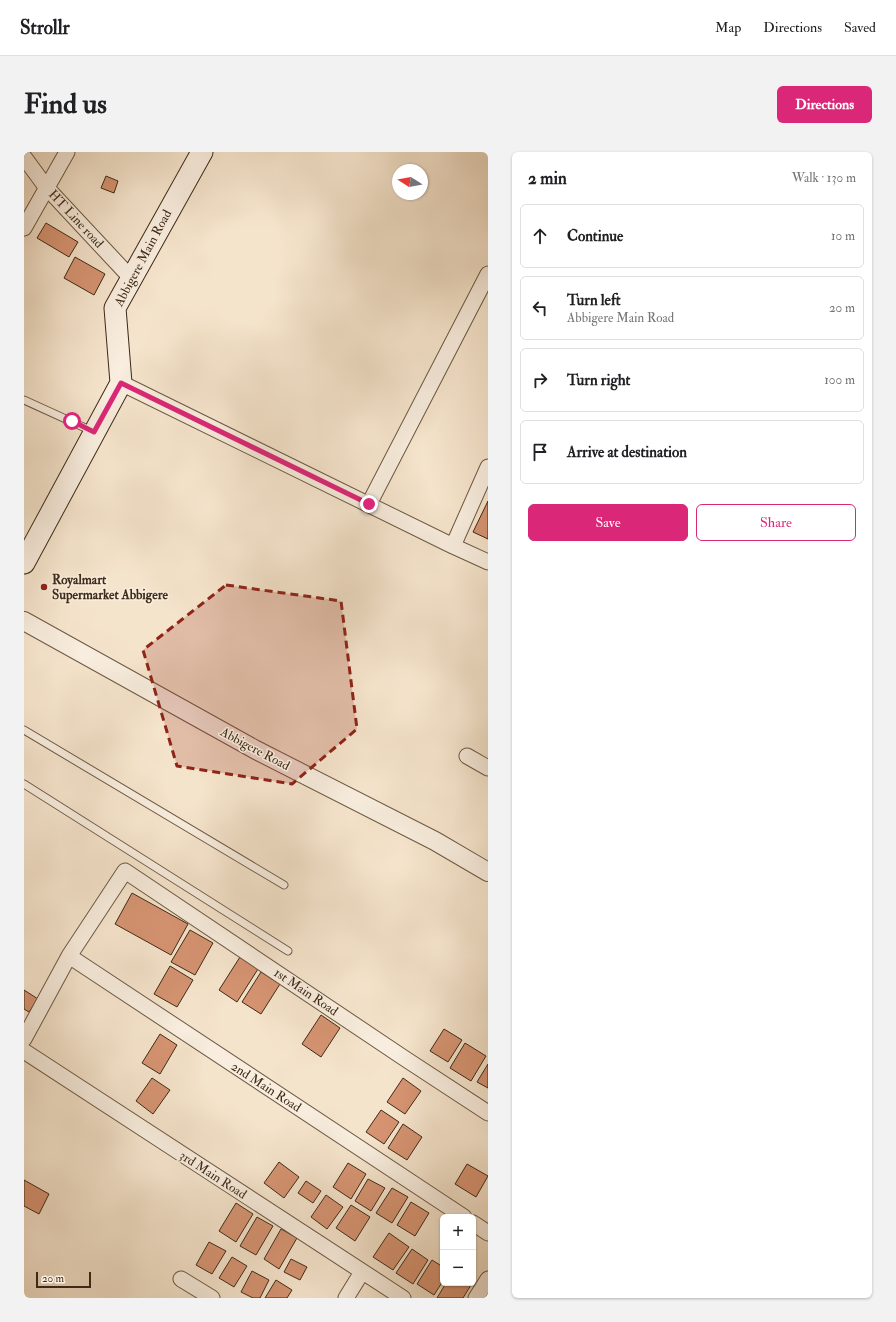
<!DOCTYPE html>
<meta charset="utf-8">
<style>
:root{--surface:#fff;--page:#f2f2f2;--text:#202124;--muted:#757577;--line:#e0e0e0;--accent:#db2777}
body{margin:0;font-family:"IM FELL Double Pica",serif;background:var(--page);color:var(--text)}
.controls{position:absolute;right:12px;bottom:12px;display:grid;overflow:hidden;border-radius:6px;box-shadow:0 1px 3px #0004}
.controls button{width:36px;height:36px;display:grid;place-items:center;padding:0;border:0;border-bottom:1px solid var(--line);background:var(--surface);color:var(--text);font:20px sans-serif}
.compass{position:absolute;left:368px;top:12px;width:36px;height:36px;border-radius:50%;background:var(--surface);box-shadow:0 1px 3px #0004;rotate:281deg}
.scale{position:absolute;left:12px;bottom:10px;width:55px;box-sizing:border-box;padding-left:4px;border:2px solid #3e2a17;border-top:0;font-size:11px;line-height:14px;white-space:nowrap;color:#3e2a17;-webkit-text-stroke:3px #f8edde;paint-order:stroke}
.stop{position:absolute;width:12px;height:12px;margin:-9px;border:3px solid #db2777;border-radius:50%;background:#fff}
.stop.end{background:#db2777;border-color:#fff;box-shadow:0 1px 4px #0008}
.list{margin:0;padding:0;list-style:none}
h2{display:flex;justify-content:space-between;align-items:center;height:52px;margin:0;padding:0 16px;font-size:17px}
h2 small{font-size:13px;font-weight:400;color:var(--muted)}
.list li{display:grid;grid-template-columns:26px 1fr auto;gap:12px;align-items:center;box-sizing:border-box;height:64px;margin:0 8px 8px;padding:0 8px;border:1px solid var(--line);border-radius:6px}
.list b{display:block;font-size:15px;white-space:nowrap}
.list p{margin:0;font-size:13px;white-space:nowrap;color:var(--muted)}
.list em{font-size:13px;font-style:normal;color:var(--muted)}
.actions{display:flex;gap:8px;padding:12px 16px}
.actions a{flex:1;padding:9px 0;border:1px solid var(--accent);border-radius:6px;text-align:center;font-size:14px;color:var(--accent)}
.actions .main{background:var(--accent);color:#fff}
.icon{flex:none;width:22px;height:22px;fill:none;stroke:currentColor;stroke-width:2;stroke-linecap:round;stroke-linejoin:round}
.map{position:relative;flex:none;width:464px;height:1146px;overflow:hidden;border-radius:6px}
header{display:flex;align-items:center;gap:24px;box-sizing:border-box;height:56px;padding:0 20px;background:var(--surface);border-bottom:1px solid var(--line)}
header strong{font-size:19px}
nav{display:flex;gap:22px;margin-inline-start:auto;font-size:14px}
.intro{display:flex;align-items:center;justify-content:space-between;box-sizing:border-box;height:96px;padding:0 24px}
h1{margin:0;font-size:28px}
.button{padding:10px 18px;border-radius:6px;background:var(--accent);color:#fff;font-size:14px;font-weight:700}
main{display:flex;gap:24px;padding:0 24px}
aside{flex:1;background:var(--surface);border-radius:6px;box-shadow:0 1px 3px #0004}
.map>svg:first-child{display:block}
</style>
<header>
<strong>Strollr</strong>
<nav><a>Map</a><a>Directions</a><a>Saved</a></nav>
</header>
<div class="intro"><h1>Find us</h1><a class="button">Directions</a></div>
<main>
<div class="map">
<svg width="464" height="1146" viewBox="0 0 464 1146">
<rect width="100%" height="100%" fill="#f5e4cc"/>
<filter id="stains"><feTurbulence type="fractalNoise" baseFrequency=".005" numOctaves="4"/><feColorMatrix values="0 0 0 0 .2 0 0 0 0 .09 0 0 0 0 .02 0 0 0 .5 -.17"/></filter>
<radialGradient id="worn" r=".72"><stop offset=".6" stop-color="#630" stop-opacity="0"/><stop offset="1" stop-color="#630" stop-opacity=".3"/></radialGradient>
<!-- building -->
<path fill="#d69472" stroke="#3e2a17" d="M 82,24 L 94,29 L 90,41 L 77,36 Z
M 22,71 L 54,90 L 45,105 L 13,86 Z
M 51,105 L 81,122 L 70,143 L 40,126 Z
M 464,349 L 464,387 L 449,380 Z
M 108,741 L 164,772 L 147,803 L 91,772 Z
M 166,778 L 189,791 L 171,823 L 147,810 Z
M 216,805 L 234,817 L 213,850 L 195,838 Z
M 146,814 L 169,828 L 153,855 L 130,842 Z
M 237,820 L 256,832 L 237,862 L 218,850 Z
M 0,838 L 14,847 L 5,860 L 0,857 Z
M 297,863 L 316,876 L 297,905 L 278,892 Z
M 420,877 L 438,888 L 424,910 L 406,899 Z
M 136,882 L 153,893 L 136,922 L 118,911 Z
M 441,891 L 462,904 L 447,929 L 426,916 Z
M 464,912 L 464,936 L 453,930 Z
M 128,926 L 146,938 L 129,962 L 112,949 Z
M 379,926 L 397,939 L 381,962 L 363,950 Z
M 357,958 L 375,970 L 360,992 L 342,980 Z
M 379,972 L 398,985 L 383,1008 L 364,996 Z
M 255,1010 L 275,1025 L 260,1046 L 240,1031 Z
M 324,1011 L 342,1022 L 327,1047 L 309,1035 Z
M 443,1012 L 464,1024 L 452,1045 L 431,1032 Z
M 344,1027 L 361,1036 L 347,1059 L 331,1049 Z
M 0,1028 L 25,1042 L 15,1062 L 0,1054 Z
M 282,1029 L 297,1039 L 289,1051 L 274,1041 Z
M 368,1036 L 384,1045 L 368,1071 L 352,1061 Z
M 302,1043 L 319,1055 L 303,1077 L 287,1065 Z
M 387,1050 L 405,1061 L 391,1084 L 373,1073 Z
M 212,1051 L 229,1062 L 212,1090 L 195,1079 Z
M 327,1053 L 346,1065 L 331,1089 L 312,1076 Z
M 233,1065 L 249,1074 L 232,1103 L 216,1094 Z
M 257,1077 L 273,1086 L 255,1117 L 240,1107 Z
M 365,1081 L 385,1095 L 369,1118 L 349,1105 Z
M 185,1090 L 202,1099 L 188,1122 L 172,1113 Z
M 388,1097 L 404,1108 L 389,1132 L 372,1121 Z
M 208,1105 L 223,1114 L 210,1135 L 195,1126 Z
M 267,1107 L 283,1115 L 276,1128 L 260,1120 Z
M 408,1108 L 419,1115 L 419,1129 L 410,1143 L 393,1132 Z
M 228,1119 L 245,1128 L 236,1146 L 229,1146 L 217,1140 Z
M 252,1128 L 268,1138 L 263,1146 L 241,1146 Z
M 422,1131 L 443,1131 L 447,1133 L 439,1146 L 413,1146 Z"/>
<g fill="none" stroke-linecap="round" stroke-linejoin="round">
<defs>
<path id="service" d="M 0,248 L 68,279
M 0,578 L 260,733
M 0,632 L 264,799"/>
<path id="minor" d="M 0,5 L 22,35 L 107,126
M 0,76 L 43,0
M 97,231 L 429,394
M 464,315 L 429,394 L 464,410
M 345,352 L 464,122
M 443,604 L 464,616
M 45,804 L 440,1065
M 0,887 L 45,804 L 101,719 L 380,906 L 464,961
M 0,899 L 379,1146
M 449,1071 L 464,1081
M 157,1127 L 188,1146
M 322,1146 L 338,1120
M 452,1146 L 464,1127"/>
<path id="tertiary" d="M 0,469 L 232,598 L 411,689 L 464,720"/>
<path id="secondary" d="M 0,411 L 97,231 L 91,156 L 178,0"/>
</defs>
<!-- service casing -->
<use href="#service" stroke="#6c5844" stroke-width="9"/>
<!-- minor casing -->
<use href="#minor" stroke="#6c5844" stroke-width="17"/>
<!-- tertiary casing -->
<use href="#tertiary" stroke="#6c5844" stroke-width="20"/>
<!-- secondary casing -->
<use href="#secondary" stroke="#3e2a17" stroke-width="23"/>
<!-- service -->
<use href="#service" stroke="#f8edde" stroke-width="7"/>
<!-- minor -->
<use href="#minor" stroke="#f8edde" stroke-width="15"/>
<!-- tertiary -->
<use href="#tertiary" stroke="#f8edde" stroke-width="18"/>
<!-- secondary -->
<use href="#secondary" stroke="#f8edde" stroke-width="21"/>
</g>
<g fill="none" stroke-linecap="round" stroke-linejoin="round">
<!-- route -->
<path stroke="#db2777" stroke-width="5" d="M 48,269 L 70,280 L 97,231 L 345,352"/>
</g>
<!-- marked area -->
<path fill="#8f2418" fill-opacity="0.2" stroke="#8f2418" stroke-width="3" stroke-dasharray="8 5" stroke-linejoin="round" d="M 202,433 L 317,449 L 333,577 L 268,632 L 153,614 L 119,498 Z"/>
<!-- markers -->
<circle fill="#8f2418" stroke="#f8edde" stroke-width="1.5" cx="20" cy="435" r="4"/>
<g text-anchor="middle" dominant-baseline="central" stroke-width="3" stroke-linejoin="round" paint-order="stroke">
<!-- street labels -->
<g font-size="13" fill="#3e2a17" stroke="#f8edde">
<text transform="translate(52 67) rotate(47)">HT Line road</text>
<text transform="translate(119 106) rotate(-62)">Abbigere Main Road</text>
<text transform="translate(231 597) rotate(28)">Abbigere Road</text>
<text transform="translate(282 840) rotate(34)">1st Main Road</text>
<text transform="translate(242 935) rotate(33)">2nd Main Road</text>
<text transform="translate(189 1023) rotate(33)">3rd Main Road</text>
</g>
<!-- poi labels -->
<g font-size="13" font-weight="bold" fill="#3e2a17" stroke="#f8edde" text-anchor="start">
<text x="28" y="428">Royalmart<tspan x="28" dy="15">Supermarket Abbigere</tspan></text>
</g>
</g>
<rect width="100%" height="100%" filter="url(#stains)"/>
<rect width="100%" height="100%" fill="url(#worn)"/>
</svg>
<div class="controls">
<button>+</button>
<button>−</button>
</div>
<svg class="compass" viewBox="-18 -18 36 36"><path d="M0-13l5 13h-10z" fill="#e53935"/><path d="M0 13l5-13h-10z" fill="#757577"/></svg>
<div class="scale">20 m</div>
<div class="stop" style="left:48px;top:269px"></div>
<div class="stop end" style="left:345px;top:352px"></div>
</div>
<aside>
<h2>2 min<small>Walk · 130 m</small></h2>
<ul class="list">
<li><svg class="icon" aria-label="ahead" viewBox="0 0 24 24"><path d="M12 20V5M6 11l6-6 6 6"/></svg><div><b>Continue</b></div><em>10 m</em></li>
<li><svg class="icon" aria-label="left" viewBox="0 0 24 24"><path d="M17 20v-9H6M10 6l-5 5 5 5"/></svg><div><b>Turn left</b><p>Abbigere Main Road</p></div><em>20 m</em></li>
<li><svg class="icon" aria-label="right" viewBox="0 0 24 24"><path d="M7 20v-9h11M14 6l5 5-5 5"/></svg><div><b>Turn right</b></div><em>100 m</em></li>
<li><svg class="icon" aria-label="arrive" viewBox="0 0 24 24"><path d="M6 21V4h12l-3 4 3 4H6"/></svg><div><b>Arrive at destination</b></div></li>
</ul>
<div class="actions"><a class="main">Save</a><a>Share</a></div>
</aside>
</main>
